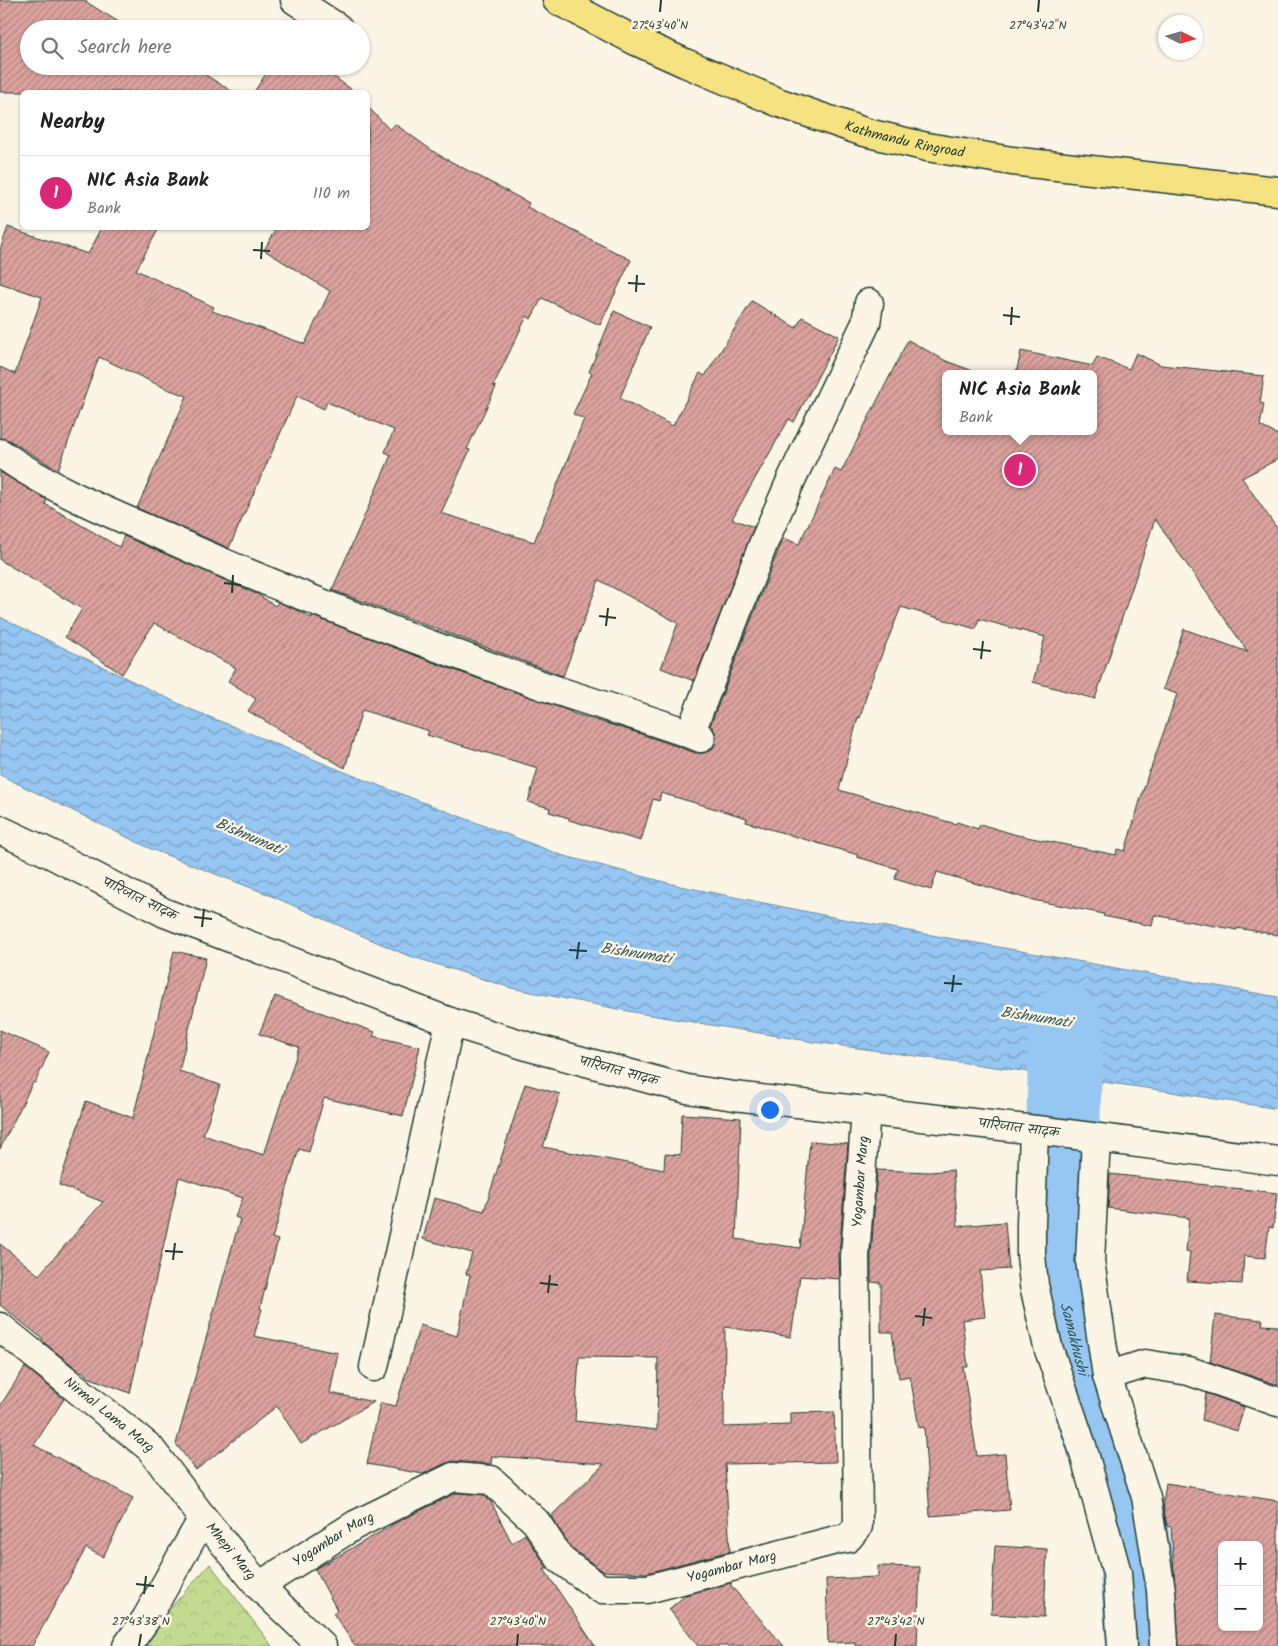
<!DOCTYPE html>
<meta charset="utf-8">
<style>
:root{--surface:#fff;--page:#f2f2f2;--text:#222;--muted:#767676;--line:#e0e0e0;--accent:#db2777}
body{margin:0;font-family:Kalam,"Playpen Sans Deva",sans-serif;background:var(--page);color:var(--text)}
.controls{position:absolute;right:15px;bottom:15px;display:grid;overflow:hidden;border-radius:8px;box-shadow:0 1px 4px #0004}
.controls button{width:45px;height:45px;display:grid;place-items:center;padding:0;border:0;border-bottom:1px solid var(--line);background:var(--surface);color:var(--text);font:25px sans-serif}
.compass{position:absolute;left:1158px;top:15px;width:45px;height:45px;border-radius:50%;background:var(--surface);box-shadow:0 1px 4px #0004;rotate:95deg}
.you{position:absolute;left:769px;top:1109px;width:18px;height:18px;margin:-12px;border:4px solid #fff;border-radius:50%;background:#1a73e8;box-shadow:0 0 0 8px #1a73e833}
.badge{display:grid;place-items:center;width:32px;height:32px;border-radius:50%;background:var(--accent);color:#fff;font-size:16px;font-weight:700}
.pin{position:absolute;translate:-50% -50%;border:2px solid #fff;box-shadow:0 1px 5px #0006}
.popup{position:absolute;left:942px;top:370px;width:155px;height:65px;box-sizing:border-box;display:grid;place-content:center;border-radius:8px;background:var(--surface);filter:drop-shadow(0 1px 4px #0005);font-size:16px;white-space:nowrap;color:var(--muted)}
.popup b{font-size:19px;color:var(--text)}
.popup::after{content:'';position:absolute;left:50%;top:100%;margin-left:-10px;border:10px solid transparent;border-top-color:var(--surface)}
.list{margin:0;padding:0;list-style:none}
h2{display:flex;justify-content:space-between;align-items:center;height:65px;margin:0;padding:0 20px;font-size:21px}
h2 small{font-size:16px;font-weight:400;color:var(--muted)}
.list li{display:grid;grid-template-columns:32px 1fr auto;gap:15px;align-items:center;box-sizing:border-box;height:75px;padding:0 20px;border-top:1px solid var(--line)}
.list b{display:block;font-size:19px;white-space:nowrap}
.list p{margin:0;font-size:16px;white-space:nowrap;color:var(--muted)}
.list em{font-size:16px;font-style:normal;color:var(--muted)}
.icon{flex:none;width:28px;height:28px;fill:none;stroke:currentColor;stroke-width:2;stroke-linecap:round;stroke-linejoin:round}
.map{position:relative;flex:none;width:1278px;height:1646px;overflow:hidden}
.search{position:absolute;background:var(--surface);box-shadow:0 1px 4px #0004;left:20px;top:20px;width:350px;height:55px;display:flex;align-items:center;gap:12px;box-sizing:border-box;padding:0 18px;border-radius:28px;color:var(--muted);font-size:19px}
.panel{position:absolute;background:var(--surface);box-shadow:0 1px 4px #0004;left:20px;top:90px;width:350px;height:140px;border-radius:8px}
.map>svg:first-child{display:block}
</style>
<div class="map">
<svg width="1278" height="1646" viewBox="0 0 1278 1646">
<defs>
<pattern id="forest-crowns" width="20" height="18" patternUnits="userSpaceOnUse" patternTransform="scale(1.25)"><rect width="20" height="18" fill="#c2db91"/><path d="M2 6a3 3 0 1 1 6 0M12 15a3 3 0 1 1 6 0" fill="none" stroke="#a6bd7e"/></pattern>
<pattern id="water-waves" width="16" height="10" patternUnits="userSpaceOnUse" patternTransform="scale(1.25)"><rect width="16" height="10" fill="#96c6f2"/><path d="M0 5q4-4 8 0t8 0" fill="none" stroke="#7aa2c5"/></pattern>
<pattern id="building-hatch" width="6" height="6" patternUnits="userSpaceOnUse" patternTransform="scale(1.25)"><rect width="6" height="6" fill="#dca29e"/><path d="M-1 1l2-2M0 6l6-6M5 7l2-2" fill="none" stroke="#b28582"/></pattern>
</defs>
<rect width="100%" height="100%" fill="#fcf5e5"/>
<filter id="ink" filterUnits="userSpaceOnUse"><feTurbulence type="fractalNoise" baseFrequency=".02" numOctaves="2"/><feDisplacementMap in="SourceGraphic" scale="10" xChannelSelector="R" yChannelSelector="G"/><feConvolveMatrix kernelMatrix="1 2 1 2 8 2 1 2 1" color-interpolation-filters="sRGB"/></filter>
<g filter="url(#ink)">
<!-- forest -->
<path fill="url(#forest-crowns)" stroke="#708c62" d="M 210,1564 L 272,1646 L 137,1646 L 140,1642 Z"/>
<!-- water -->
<path fill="url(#water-waves)" stroke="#668fa6" d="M 0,617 L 190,709 L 362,779 L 561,855 L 680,886 L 853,921 L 1278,997 L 1278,1109 L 1153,1089 L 814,1042 L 638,1013 L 511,988 L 404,954 L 267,894 L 151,849 L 0,775 Z"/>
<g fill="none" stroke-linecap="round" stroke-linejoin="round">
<!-- river -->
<path stroke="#96c6f2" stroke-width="74" id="s1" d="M 1066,1023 L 1059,1283 L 1090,1405 L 1130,1524 L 1136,1560 L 1143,1646"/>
</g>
<!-- building -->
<path fill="url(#building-hatch)" stroke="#1f3d34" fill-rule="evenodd" d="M 0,0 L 83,0 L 130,29 L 29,29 L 29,66 L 191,66 L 233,92 L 0,92 Z
M 271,66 L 319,66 L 355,92 L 254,92 Z
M 368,107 L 390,130 L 395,124 L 437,154 L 529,203 L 527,207 L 631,260 L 600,325 L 542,298 L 531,319 L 527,316 L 493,386 L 496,387 L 467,449 L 470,450 L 441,513 L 534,542 L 584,419 L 573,414 L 592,373 L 589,372 L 614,311 L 650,327 L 620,398 L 673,426 L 700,373 L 705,376 L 752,301 L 796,328 L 802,317 L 839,336 L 794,422 L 789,419 L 732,519 L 754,527 L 694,681 L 661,668 L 678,623 L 599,580 L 563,676 L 332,590 L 391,455 L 385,452 L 394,430 L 327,402 L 324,409 L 297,396 L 229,548 L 137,508 L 187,396 L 167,389 L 99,357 L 58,470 L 9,440 L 0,438 L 0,367 L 15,374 L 42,297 L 0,283 L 0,250 L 8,227 L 88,254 L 102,228 L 159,228 L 136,270 L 214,307 L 212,311 L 305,344 L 330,291 L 264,250 L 277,228 L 368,228 Z
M 908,340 L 946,361 L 981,374 L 946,374 L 946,431 L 1094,431 L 1094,374 L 1016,374 L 1021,351 L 1093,366 L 1097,357 L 1129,369 L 1136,353 L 1161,365 L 1264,376 L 1260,403 L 1264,404 L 1260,426 L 1278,435 L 1278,459 L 1242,478 L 1278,530 L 1278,935 L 1237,928 L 1237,930 L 1154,915 L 1152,926 L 1103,916 L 1104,914 L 1028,899 L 937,872 L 931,890 L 895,879 L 898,869 L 857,857 L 858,855 L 746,822 L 747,818 L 661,793 L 659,801 L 653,799 L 641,841 L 569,820 L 569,818 L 549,812 L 550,808 L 528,802 L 538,768 L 427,735 L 429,731 L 362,710 L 345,768 L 248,711 L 256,699 L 228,681 L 236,668 L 154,623 L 122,674 L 65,637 L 82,609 L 0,560 L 0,472 L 47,500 L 45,504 L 119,547 L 124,536 L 259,595 L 275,606 L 278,602 L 301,612 L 311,618 L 312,616 L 440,665 L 572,712 L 572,713 L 635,732 L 696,753 L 704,753 L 711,750 L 715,744 L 716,735 L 713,728 L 710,726 L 783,538 L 799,544 L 835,469 L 841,472 ZM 1155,519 L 1248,652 L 1184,629 L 1163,689 L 1177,694 L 1150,771 L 1149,771 L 1125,851 L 1117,849 L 1116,855 L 1017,835 L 980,824 L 978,829 L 957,822 L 956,824 L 839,790 L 858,717 L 860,718 L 869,686 L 901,607 L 976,629 L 979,619 L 1045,637 L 1033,682 L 1095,699 Z
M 174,951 L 206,958 L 179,1071 L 220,1085 L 203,1135 L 264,1155 L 299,1047 L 259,1034 L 275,996 L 375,1032 L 373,1036 L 420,1047 L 403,1116 L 324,1098 L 309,1152 L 299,1149 L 278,1218 L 279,1218 L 272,1238 L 278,1240 L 260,1308 L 262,1309 L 254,1336 L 338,1353 L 330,1393 L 374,1402 L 301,1444 L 277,1406 L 196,1470 L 176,1444 L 240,1219 L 235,1217 L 243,1198 L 179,1177 L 130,1393 L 88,1377 L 82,1371 L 81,1372 L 42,1341 L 43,1339 L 0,1305 L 0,1244 L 39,1275 L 103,1202 L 59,1185 L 86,1101 L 133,1118 Z
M 0,1030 L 49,1052 L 35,1083 L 33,1082 L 0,1149 Z
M 525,1084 L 560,1094 L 543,1147 L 664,1170 L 665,1154 L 680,1155 L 682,1114 L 741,1118 L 736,1239 L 800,1248 L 810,1141 L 848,1144 L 839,1255 L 840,1279 L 800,1276 L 791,1337 L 725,1327 L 724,1427 L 790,1425 L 790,1413 L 834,1412 L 836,1462 L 725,1464 L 730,1551 L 647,1573 L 603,1571 L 572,1549 L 551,1516 L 604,1464 L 492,1456 L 491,1464 L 454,1461 L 446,1463 L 423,1474 L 367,1464 L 380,1403 L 396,1406 L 420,1325 L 457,1336 L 470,1275 L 466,1274 L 472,1253 L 423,1239 L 434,1198 L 484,1211 ZM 579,1357 L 658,1358 L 657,1430 L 575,1421 Z
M 877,1170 L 930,1172 L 953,1170 L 958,1226 L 1005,1222 L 1009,1269 L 980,1271 L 985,1317 L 962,1320 L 968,1367 L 963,1367 L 977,1456 L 1005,1454 L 1010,1510 L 930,1516 L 924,1427 L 919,1428 L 910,1376 L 899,1378 L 892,1332 L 881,1332 L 881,1283 L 871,1282 L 871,1256 Z
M 1110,1174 L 1277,1193 L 1273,1228 L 1269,1227 L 1265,1258 L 1244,1256 L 1242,1284 L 1187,1281 L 1190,1252 L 1186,1251 L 1189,1218 L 1108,1208 Z
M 1215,1315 L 1263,1320 L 1262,1325 L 1278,1326 L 1278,1385 L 1210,1362 Z
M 25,1367 L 64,1399 L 34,1445 L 133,1498 L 103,1557 L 86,1548 L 32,1646 L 0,1646 L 0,1406 Z
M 1206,1393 L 1244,1407 L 1237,1431 L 1202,1420 Z
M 1166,1483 L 1278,1501 L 1278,1646 L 1179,1646 L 1171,1527 L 1167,1526 L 1163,1503 ZM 1222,1545 L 1259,1545 L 1259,1627 L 1222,1627 Z
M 456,1493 L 484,1495 L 491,1502 L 512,1543 L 525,1534 L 548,1569 L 544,1569 L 595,1646 L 355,1646 L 333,1613 L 337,1610 L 315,1569 L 391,1526 L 391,1525 Z
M 995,1546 L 1047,1549 L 1044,1617 L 991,1614 Z
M 878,1566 L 920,1567 L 917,1646 L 855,1646 L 855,1642 L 828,1643 L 826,1579 L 878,1577 Z
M 731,1583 L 731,1586 L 784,1646 L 698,1646 L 669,1609 L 686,1595 Z"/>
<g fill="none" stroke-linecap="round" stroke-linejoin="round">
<defs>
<g id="street">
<path d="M 295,0 L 338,28"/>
<path d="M 0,453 C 52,490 112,514 170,539 C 290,594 414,639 538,684 C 592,703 647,718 701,738"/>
<path d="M 690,734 L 764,542 L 792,478 L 866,323 L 869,303"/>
<path d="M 1034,1130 L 1031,1224 L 1031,1255 L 1034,1285 L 1048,1347 L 1082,1446 L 1117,1573 L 1122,1646"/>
<path d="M 1096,1138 L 1090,1261 L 1107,1376 L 1146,1497 L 1161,1590 L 1164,1646"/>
<path id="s2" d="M 0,1327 L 150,1448 L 203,1518 L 259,1586 L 322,1646"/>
<path d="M 374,1367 L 450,1022"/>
<path d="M 1107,1376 L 1145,1364 L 1189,1371 L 1278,1402"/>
<path id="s3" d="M 259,1586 L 355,1525 L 453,1477 L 491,1480 L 536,1522 L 561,1560 L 601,1589 L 647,1589 L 836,1540 L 848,1538 L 858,1526 L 855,1256 L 866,1110"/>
<path d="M 127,1646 L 146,1619 L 203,1518"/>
</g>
<path id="secondary" d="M 0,830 L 47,852 L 165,913 L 450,1022 L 530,1047 L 687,1089 L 734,1096 L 1045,1131 L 1278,1161"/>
<g id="highway">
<path id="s4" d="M 557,0 L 636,41 L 685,63 L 780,103 L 864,132 L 927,147 L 1012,161 L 1278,191"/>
</g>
</defs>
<!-- street casing -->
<use href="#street" stroke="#1f3d34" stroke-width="31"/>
<!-- secondary casing -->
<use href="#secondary" stroke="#1f3d34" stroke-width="31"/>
<!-- highway casing -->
<use href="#highway" stroke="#1f3d34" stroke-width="31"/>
<!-- street -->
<use href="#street" stroke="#fcf5e5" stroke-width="28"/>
<!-- secondary -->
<use href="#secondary" stroke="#fcf5e5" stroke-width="28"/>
<!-- highway -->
<use href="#highway" stroke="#f7e281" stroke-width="28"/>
</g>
</g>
<!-- ticks -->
<path fill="none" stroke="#1f3d34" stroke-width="2" d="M 660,12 L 661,0M 1038,12 L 1039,0M 253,250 L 270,251M 261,259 L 262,242M 628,283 L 645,284M 636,292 L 637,275M 1003,315 L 1020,317M 1011,325 L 1012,307M 224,583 L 241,585M 232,593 L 233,575M 599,616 L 616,618M 606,626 L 608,608M 973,649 L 991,651M 981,659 L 983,641M 194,917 L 212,919M 202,927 L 204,909M 569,950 L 587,951M 577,959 L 579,942M 944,983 L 962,984M 952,992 L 954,975M 165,1251 L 183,1252M 173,1260 L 175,1243M 540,1283 L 558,1285M 548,1293 L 550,1275M 915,1316 L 932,1318M 923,1326 L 925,1308M 136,1584 L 154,1586M 144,1594 L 146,1576M 139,1646 L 141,1634M 517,1646 L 518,1634M 895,1646 L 896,1634"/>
<g text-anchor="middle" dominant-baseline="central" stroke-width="5" stroke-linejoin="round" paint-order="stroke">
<!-- street labels -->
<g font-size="14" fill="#1f3d34" stroke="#fcf5e5">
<text stroke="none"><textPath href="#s4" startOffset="376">Kathmandu Ringroad</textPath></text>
<text transform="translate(140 899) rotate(26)">पारिजात सादक</text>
<text transform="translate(619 1071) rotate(15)">पारिजात सादक</text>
<text transform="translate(1019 1128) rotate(7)">पारिजात सादक</text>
<text stroke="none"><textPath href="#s3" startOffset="1031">Yogambar Marg</textPath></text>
<text stroke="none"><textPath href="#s2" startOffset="140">Nirmal Lama Marg</textPath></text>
<text stroke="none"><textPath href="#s3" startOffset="88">Yogambar Marg</textPath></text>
<text stroke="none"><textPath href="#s2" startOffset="324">Mhepi Marg</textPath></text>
<text stroke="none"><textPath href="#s3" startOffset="551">Yogambar Marg</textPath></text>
</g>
<!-- water labels -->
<g font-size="15" font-style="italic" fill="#37585a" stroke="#fcf5e5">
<text transform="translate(249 837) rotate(23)">Bishnumati</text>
<text transform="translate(636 954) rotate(9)">Bishnumati</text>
<text transform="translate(1036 1018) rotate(9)">Bishnumati</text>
<text stroke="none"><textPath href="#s1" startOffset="318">Samakhushi</textPath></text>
</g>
</g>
<g font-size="12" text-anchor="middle" fill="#1f3d34" stroke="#fcf5e5" stroke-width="5" stroke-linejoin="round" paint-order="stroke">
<text x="660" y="29">27°43'40"N</text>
<text x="1038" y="29">27°43'42"N</text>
<text x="141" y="1625">27°43'38"N</text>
<text x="518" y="1625">27°43'40"N</text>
<text x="896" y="1625">27°43'42"N</text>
</g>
</svg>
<div class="controls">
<button>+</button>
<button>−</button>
</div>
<svg class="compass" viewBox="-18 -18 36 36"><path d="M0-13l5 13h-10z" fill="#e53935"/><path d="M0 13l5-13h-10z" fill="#767676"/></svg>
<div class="you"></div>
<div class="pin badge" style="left:1020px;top:470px">1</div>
<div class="popup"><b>NIC Asia Bank</b>Bank</div>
<div class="search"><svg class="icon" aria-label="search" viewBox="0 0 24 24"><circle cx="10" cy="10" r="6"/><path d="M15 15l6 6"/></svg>Search here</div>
<section class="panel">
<h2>Nearby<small></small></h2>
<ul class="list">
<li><span class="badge">1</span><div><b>NIC Asia Bank</b><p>Bank</p></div><em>110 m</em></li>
</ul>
</section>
</div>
